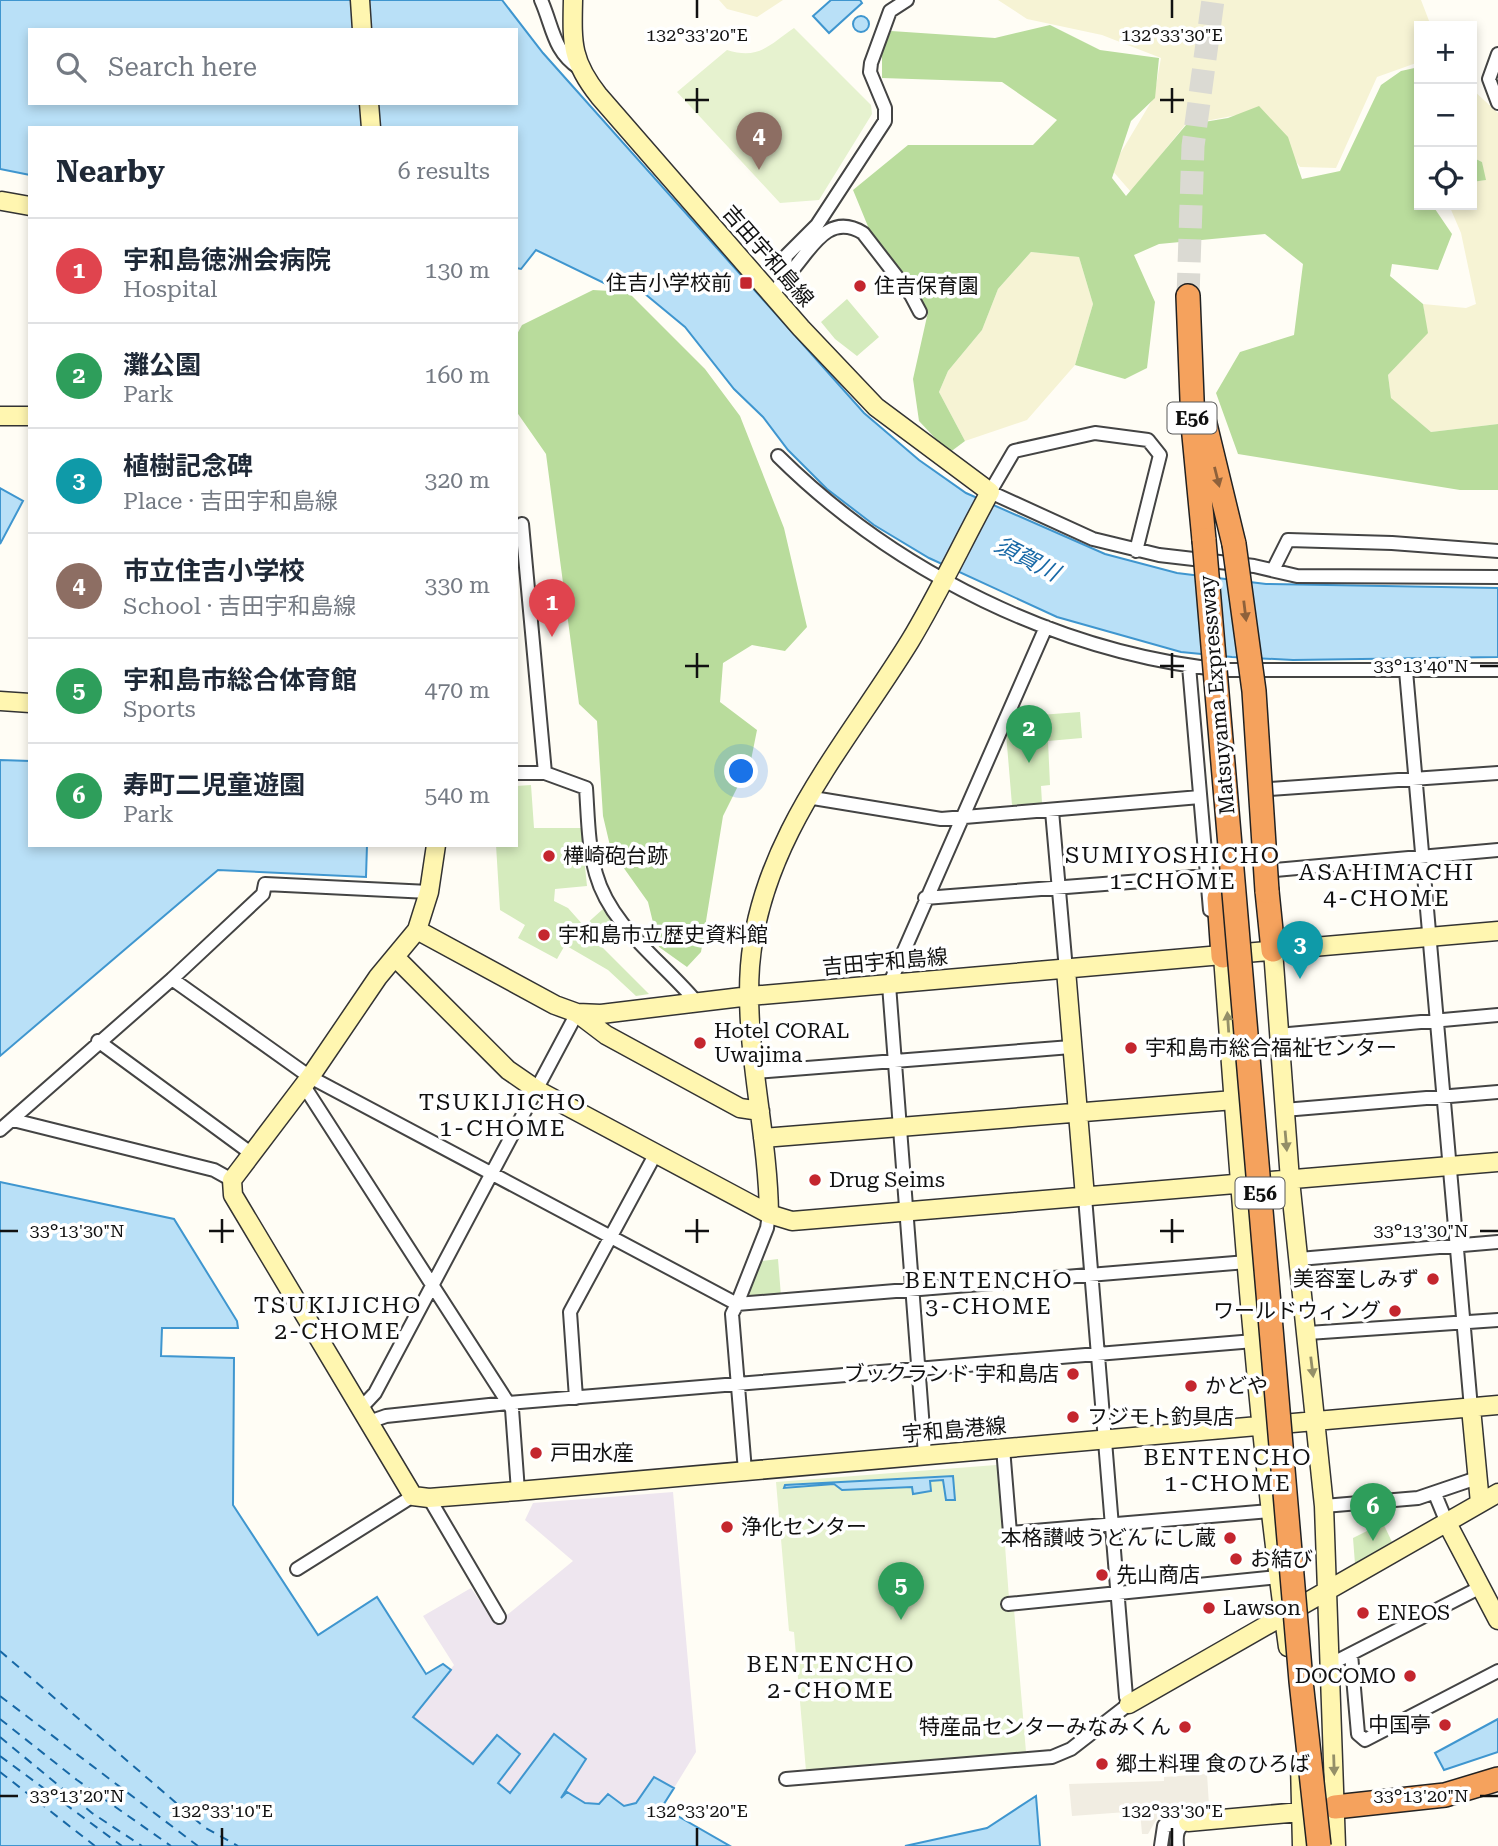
<!DOCTYPE html>
<meta charset="utf-8">
<style>
:root{--surface:#fff;--page:#f6f6f7;--text:#1f2937;--muted:#747a83;--line:#e0e1e3;--accent:#c4262e}
body{margin:0;font-family:"Roboto Serif","Noto Sans JP",serif;background:var(--page);color:var(--text)}
.controls{position:absolute;right:21px;top:21px;display:grid;overflow:hidden;border-radius:0px;box-shadow:0 4px 10px #0003}
.controls button{width:63px;height:63px;display:grid;place-items:center;padding:0;border:0;border-bottom:2px solid var(--line);background:var(--surface);color:var(--text);font:35px sans-serif}
.you{position:absolute;left:742px;top:772px;width:24px;height:24px;margin:-18px;border:5px solid #fff;border-radius:50%;background:#1a73e8;box-shadow:0 0 0 10px #1a73e833}
.badge{display:grid;place-items:center;width:46px;height:46px;border-radius:50%;background:var(--accent);color:#fff;font-size:23px;font-weight:700}
.pin{position:absolute;translate:-50% -58px;filter:drop-shadow(0 2px 4px #0008)}
.pin::after{content:'';position:absolute;top:37px;width:24px;height:21px;background:inherit;clip-path:polygon(0 0,100% 0,50% 100%)}
.list{margin:0;padding:0;list-style:none}
h2{display:flex;justify-content:space-between;align-items:center;height:91px;margin:0;padding:0 28px;font-size:30px}
h2 small{font-size:23px;font-weight:400;color:var(--muted)}
.list li{display:grid;grid-template-columns:46px 1fr auto;gap:21px;align-items:center;box-sizing:border-box;height:105px;padding:0 28px;border-top:2px solid var(--line)}
.list b{display:block;font-size:26px;white-space:nowrap}
.list p{margin:0;font-size:23px;white-space:nowrap;color:var(--muted)}
.list em{font-size:23px;font-style:normal;color:var(--muted)}
.icon{flex:none;width:38px;height:38px;fill:none;stroke:currentColor;stroke-width:2;stroke-linecap:round;stroke-linejoin:round}
.map{position:relative;flex:none;width:1498px;height:1846px;overflow:hidden}
.search{position:absolute;background:var(--surface);box-shadow:0 4px 10px #0003;left:28px;top:28px;width:490px;height:77px;display:flex;align-items:center;gap:18px;box-sizing:border-box;padding:0 24px;border-radius:0px;color:var(--muted);font-size:26px}
.panel{position:absolute;background:var(--surface);box-shadow:0 4px 10px #0003;left:28px;top:126px;width:490px;height:721px;border-radius:0px}
.map>svg:first-child{display:block}
</style>
<div class="map">
<svg width="1498" height="1846" viewBox="0 0 1498 1846">
<rect width="100%" height="100%" fill="#fffdf5"/>
<!-- industrial -->
<path fill="#eee6ef" d="M 673,1492 L 696,1752 L 674,1788 L 654,1777 L 636,1803 L 624,1806 L 585,1803 L 567,1792 L 562,1798 L 526,1772 L 510,1793 L 413,1717 L 454,1665 L 423,1616 L 471,1588 L 496,1624 L 573,1561 L 525,1520 L 533,1503 Z"/>
<!-- farmland -->
<path fill="#f6f3d4" d="M 719,0 L 783,0 L 757,17 L 727,9 Z
M 998,0 L 1421,0 L 1431,26 L 1419,26 L 1419,62 L 1377,77 L 1336,168 L 1300,167 L 1258,111 L 1185,125 L 1131,192 L 1111,169 L 1154,97 L 1161,58 L 1102,35 L 1027,19 Z
M 1472,89 L 1498,113 L 1498,424 L 1431,432 L 1391,399 L 1388,375 L 1427,333 L 1423,304 L 1466,308 L 1476,304 L 1461,233 L 1449,205 L 1472,205 L 1472,182 L 1485,180 L 1482,162 L 1472,157 Z
M 1031,252 L 1079,257 L 1093,304 L 1075,365 L 1027,420 L 965,441 L 939,392 L 948,371 L 982,330 L 998,289 Z"/>
<!-- green -->
<path fill="#d5ebbd" d="M 847,299 L 879,337 L 857,356 L 835,339 L 821,322 Z
M 1080,712 L 1082,738 L 1048,741 L 1050,785 L 1041,786 L 1042,803 L 1012,805 L 1006,733 L 1013,717 Z
M 531,785 L 534,828 L 581,828 L 587,886 L 555,889 L 554,901 L 568,908 L 584,926 L 603,909 L 617,927 L 599,944 L 649,994 L 636,996 L 608,970 L 565,945 L 557,959 L 518,938 L 525,925 L 500,910 L 496,845 L 516,845 L 516,786 Z
M 778,1259 L 781,1296 L 753,1297 L 749,1294 L 762,1261 Z
M 1383,1523 L 1393,1544 L 1355,1564 L 1353,1538 Z"/>
<!-- forest -->
<path fill="#b9dc9c" d="M 1050,25 L 1100,50 L 1159,58 L 1155,98 L 1131,121 L 1112,178 L 1126,196 L 1186,125 L 1228,118 L 1259,106 L 1288,137 L 1302,179 L 1340,171 L 1381,85 L 1401,71 L 1419,67 L 1419,120 L 1415,131 L 1419,133 L 1419,205 L 1436,205 L 1435,209 L 1452,234 L 1438,270 L 1392,264 L 1390,276 L 1423,304 L 1428,333 L 1388,375 L 1391,398 L 1431,432 L 1498,424 L 1498,490 L 1460,490 L 1238,454 L 1216,393 L 1240,352 L 1294,335 L 1303,264 L 1265,234 L 1159,244 L 1134,255 L 1155,302 L 1147,368 L 1125,379 L 1075,365 L 1093,304 L 1079,257 L 1031,252 L 998,289 L 982,330 L 948,371 L 939,392 L 965,441 L 949,453 L 919,421 L 913,379 L 928,312 L 874,241 L 853,190 L 908,145 L 1033,145 L 1057,120 L 1002,82 L 882,78 L 882,50 L 891,31 L 995,38 Z
M 1472,157 L 1482,162 L 1486,180 L 1472,182 Z
M 593,290 L 628,292 L 705,369 L 740,416 L 784,528 L 807,627 L 785,651 L 752,645 L 723,663 L 720,702 L 757,730 L 751,760 L 723,816 L 701,952 L 687,967 L 659,947 L 648,902 L 611,850 L 603,816 L 597,721 L 579,704 L 546,454 L 516,411 L 516,336 L 522,325 Z"/>
<!-- pitch -->
<path fill="#e6f2cf" d="M 794,28 L 871,105 L 872,114 L 819,200 L 780,203 L 677,92 L 727,50 C 759,60 769,45 794,28 Z
M 996,1465 L 999,1467 L 1009,1598 L 1014,1609 L 1026,1752 L 806,1771 L 794,1632 L 789,1631 L 776,1482 Z"/>
<!-- plaza -->
<path fill="#f1ede2" d="M 1207,1774 L 1209,1805 L 1160,1813 L 1148,1834 L 1142,1834 L 1140,1811 L 1072,1816 L 1069,1784 L 1164,1781 L 1164,1777 Z"/>
<!-- water -->
<path fill="#b9e0f7" stroke="#3f96cf" stroke-width="2" fill-rule="evenodd" d="M 0,0 L 502,0 L 543,53 L 864,413 L 919,460 L 966,493 L 1105,554 L 1177,573 L 1266,584 L 1498,588 L 1498,657 L 1293,660 L 1232,657 L 1181,652 L 1057,617 L 929,558 L 874,525 L 827,489 L 788,450 L 763,417 L 734,389 L 685,327 L 633,284 L 608,285 L 536,250 L 521,269 L 516,268 L 516,128 L 30,128 L 30,175 L 0,169 ZM 30,30 L 516,30 L 516,103 L 30,103 Z
M 831,0 L 860,0 L 862,3 L 829,33 L 813,16 Z
M853 24a8 8 0 1 1 16 0a8 8 0 1 1-16 0Z
M 0,488 L 23,501 L 0,544 Z
M 0,760 L 30,761 L 30,845 L 367,845 L 366,877 L 218,870 L 0,1056 Z
M 0,1182 L 174,1219 L 237,1321 L 238,1328 L 162,1328 L 161,1356 L 234,1358 L 233,1505 L 318,1635 L 377,1597 L 426,1674 L 443,1664 L 451,1670 L 413,1717 L 473,1764 L 497,1735 L 520,1754 L 498,1783 L 510,1793 L 554,1734 L 586,1759 L 561,1798 L 567,1792 L 585,1803 L 599,1804 L 608,1794 L 624,1806 L 636,1803 L 654,1777 L 674,1788 L 662,1807 L 730,1846 L 0,1846 Z
M 953,1476 L 955,1500 L 946,1500 L 943,1480 L 930,1481 L 931,1491 L 913,1494 L 912,1487 L 842,1490 L 834,1484 L 784,1488 L 785,1485 Z
M 1498,1719 L 1498,1752 L 1444,1770 L 1435,1753 Z
M 1036,1796 L 1040,1846 L 905,1846 L 987,1828 Z"/>
<g fill="none" stroke-linecap="round" stroke-linejoin="round">
<!-- ferry -->
<path stroke="#1768a6" stroke-width="2" stroke-dasharray="9 7" stroke-linecap="butt" d="M 0,1651 L 204,1827 L 238,1846
M 0,1696 L 198,1846
M 0,1719 L 77,1780 L 171,1846
M 0,1737 L 92,1813 L 142,1846
M 0,1756 L 122,1846
M 0,1772 L 95,1846"/>
<!-- highway-tunnel -->
<path stroke="#dbdad3" stroke-width="23" stroke-dasharray="23 11" stroke-linecap="butt" d="M 1188,296 L 1193,146 L 1213,0"/>
<defs>
<path id="street" d="M 541,0 C 553,27 553,51 579,68
M 1498,54 L 1489,79 L 1498,103
M 783,280 C 807,259 824,209 863,233 L 911,295 L 920,312
M 772,296 L 783,280 L 786,256 L 817,225 L 885,121 L 885,108 L 870,72 L 871,63 L 890,11 L 907,0
M 778,456 C 895,572 1060,654 1226,670 L 1498,670
M 522,524 L 545,773
M 1136,551 L 1160,455 L 1148,440 L 1095,433 L 1014,451 L 990,492 L 1093,539 L 1159,555 L 1254,566 L 1297,576 L 1498,577
M 1273,570 L 1288,540 L 1392,543 L 1498,551
M 1189,666 L 1210,910
M 1406,671 L 1471,1408
M 516,773 L 545,773 L 586,788 C 588,816 588,846 596,874 C 611,928 664,962 698,1004
M 1269,789 L 1498,773
M 807,797 L 941,819 L 1200,797
M 1052,811 L 1066,970
M 1275,870 L 1498,850
M 925,898 L 1206,876
M 172,979 L 310,1077 L 737,1304 L 732,1314 L 745,1471
M 1278,1035 L 1498,1015
M 98,1041 L 252,1154
M 756,1072 L 1071,1047
M 304,1086 L 512,1409 L 518,1491
M 1284,1110 L 1498,1092
M 13,1120 L 214,1170 L 232,1180
M 0,1130 L 172,979 L 263,894 L 265,884 L 429,892
M 769,1214 L 767,1228 L 737,1304 L 1247,1262
M 1299,1259 L 1498,1242
M 1308,1333 L 1498,1320
M 576,1398 L 570,1312 L 656,1153
M 361,1408 L 375,1393 L 577,1013
M 369,1422 L 386,1416 L 508,1403 L 1254,1341
M 1003,1448 L 1010,1533 L 1270,1511
M 925,1455 L 889,985 L 1046,627
M 1435,1494 L 1447,1523
M 429,1498 L 499,1617
M 1324,1506 L 1418,1498 L 1477,1478
M 297,1569 L 413,1496
M 1008,1604 L 1278,1577
M 1351,1654 L 1358,1734 L 1365,1740 L 1498,1671
M 1331,1664 L 1481,1587
M 786,1779 L 1052,1757 L 1071,1749 L 1129,1704 L 1126,1697 L 1085,1197
M 1161,1846 L 1164,1826 L 1188,1822
M 1177,1846 C 1176,1834 1177,1827 1188,1822"/>
<path id="secondary" d="M 360,0 L 362,30
M 573,0 C 572,43 571,61 599,96 L 801,328 L 876,407 L 990,492 C 963,541 939,593 910,641 C 846,745 760,839 750,966 C 744,1048 768,1131 769,1214 L 792,1221 L 1498,1162
M 369,103 L 371,128
M 2,201 L 30,206
M 1,416 L 30,416
M 0,701 L 30,703
M 436,845 L 429,892 L 417,930 L 555,1005 L 577,1013 L 601,1014 L 750,996 L 1498,931
M 417,930 L 378,977 L 310,1077 L 232,1180 L 233,1195 L 413,1496 L 429,1498 L 518,1491 L 1498,1405
M 1273,950 L 1290,1180 L 1324,1506 L 1336,1846
M 1223,956 C 1240,1187 1256,1418 1288,1647
M 396,958 L 508,1070 L 537,1090 L 769,1214
M 1066,970 L 1085,1197
M 577,1013 L 606,1035 L 740,1108 L 760,1111
M 763,1138 L 1234,1100
M 1471,1408 L 1480,1503
M 1447,1523 L 1498,1620
M 1129,1704 L 1498,1493
M 1300,1762 L 1302,1846
M 1188,1822 L 1311,1811"/>
<path id="highway" d="M 1188,296 L 1193,425 L 1204,540
M 1205,424 L 1234,544
M 1267,891 L 1273,950
M 1219,898 L 1223,956
M 1335,1807 L 1445,1795 L 1498,1779"/>
</defs>
<!-- street casing -->
<use href="#street" stroke="#444" stroke-width="16"/>
<!-- secondary casing -->
<use href="#secondary" stroke="#333" stroke-width="21"/>
<!-- highway casing -->
<use href="#highway" stroke="#222" stroke-width="26"/>
<!-- street -->
<use href="#street" stroke="#fff" stroke-width="12"/>
<!-- secondary -->
<use href="#secondary" stroke="#fff6b0" stroke-width="18"/>
<!-- highway -->
<use href="#highway" stroke="#f5a25d" stroke-width="23"/>
<defs>
<path id="highway-bridge" d="M 1204,540 L 1301,1681 L 1319,1846
M 1234,544 L 1254,691 L 1267,891"/>
</defs>
<!-- highway-bridge casing -->
<use href="#highway-bridge" stroke="#222" stroke-width="26" stroke-linecap="butt"/>
<!-- highway-bridge -->
<use href="#highway-bridge" stroke="#f5a25d" stroke-width="23"/>
</g>
<!-- one-way arrows -->
<defs><path id="oneway-solid" d="M-6-.8H1V-3.2L6.5 0L1 3.2V.8H-6Z" transform="scale(1.75)"/></defs>
<g fill="#8e613b">
<use href="#oneway-solid" transform="translate(1217 477) rotate(76)"/>
<use href="#oneway-solid" transform="translate(1245 611) rotate(83)"/>
</g>
<g fill="#948f68">
<use href="#oneway-solid" transform="translate(1228 1022) rotate(-94)"/>
<use href="#oneway-solid" transform="translate(1286 1141) rotate(85)"/>
<use href="#oneway-solid" transform="translate(1312 1367) rotate(83)"/>
<use href="#oneway-solid" transform="translate(1334 1765) rotate(88)"/>
</g>
<!-- ticks -->
<path fill="none" stroke="#111" stroke-width="2.5" d="M 697,0 L 697,18M 1172,0 L 1172,18M 697,88 L 697,113M 1172,88 L 1172,113M 685,100 L 709,100M 1160,100 L 1184,100M 697,653 L 697,678M 1172,653 L 1172,678M 685,666 L 709,666M 1160,666 L 1184,666M 1480,666 L 1498,666M 222,1219 L 222,1243M 697,1219 L 697,1243M 1172,1219 L 1172,1243M 0,1231 L 18,1231M 209,1231 L 234,1231M 685,1231 L 709,1231M 1160,1231 L 1184,1231M 1480,1231 L 1498,1231M 0,1796 L 18,1796M 1480,1796 L 1498,1796M 222,1828 L 222,1846M 697,1828 L 697,1846M 1172,1828 L 1172,1846"/>
<!-- markers -->
<g fill="#c4262e" stroke="#fff" stroke-width="2.5">
<rect x="739" y="276" width="14" height="14" rx="3.5"/>
<circle cx="860" cy="286" r="7"/>
<circle cx="549" cy="856" r="7"/>
<circle cx="544" cy="935" r="7"/>
<circle cx="700" cy="1043" r="7"/>
<circle cx="1131" cy="1048" r="7"/>
<circle cx="815" cy="1180" r="7"/>
<circle cx="1433" cy="1279" r="7"/>
<circle cx="1395" cy="1311" r="7"/>
<circle cx="1073" cy="1374" r="7"/>
<circle cx="1191" cy="1386" r="7"/>
<circle cx="1073" cy="1417" r="7"/>
<circle cx="536" cy="1453" r="7"/>
<circle cx="727" cy="1527" r="7"/>
<circle cx="1230" cy="1538" r="7"/>
<circle cx="1236" cy="1559" r="7"/>
<circle cx="1102" cy="1575" r="7"/>
<circle cx="1209" cy="1608" r="7"/>
<circle cx="1363" cy="1613" r="7"/>
<circle cx="1410" cy="1676" r="7"/>
<circle cx="1445" cy="1725" r="7"/>
<circle cx="1185" cy="1727" r="7"/>
<circle cx="1102" cy="1764" r="7"/>
</g>
<g text-anchor="middle" dominant-baseline="central" stroke-width="7" stroke-linejoin="round" paint-order="stroke">
<!-- shield labels -->
<g fill="#fff" stroke="#585858" stroke-width="2">
<rect x="1167.5" y="402.5" width="49" height="31" rx="5"/>
<rect x="1235.5" y="1177.5" width="49" height="31" rx="5"/>
</g>
<g font-size="19" font-weight="bold" fill="#111">
<text x="1192" y="418">E56</text>
<text x="1260" y="1193">E56</text>
</g>
<!-- street labels -->
<g font-size="21" fill="#111" stroke="#fff">
<text transform="translate(768 256) rotate(49)">吉田宇和島線</text>
<text transform="translate(1217 695) rotate(-95)">Matsuyama Expressway</text>
<text transform="translate(885 962) rotate(-5)">吉田宇和島線</text>
<text transform="translate(954 1430) rotate(-5)">宇和島港線</text>
</g>
<!-- poi labels -->
<g font-size="21" fill="#111" stroke="#fff" text-anchor="start">
<text x="732" y="283" text-anchor="end">住吉小学校前</text>
<text x="874" y="286">住吉保育園</text>
<text x="563" y="856">樺崎砲台跡</text>
<text x="558" y="935">宇和島市立歴史資料館</text>
<text x="714" y="1031">Hotel CORAL<tspan x="714" dy="24">Uwajima</tspan></text>
<text x="1145" y="1048">宇和島市総合福祉センター</text>
<text x="829" y="1180">Drug Seims</text>
<text x="1419" y="1279" text-anchor="end">美容室しみず</text>
<text x="1381" y="1311" text-anchor="end">ワールドウィング</text>
<text x="1059" y="1374" text-anchor="end">ブックランド 宇和島店</text>
<text x="1205" y="1386">かどや</text>
<text x="1087" y="1417">フジモト釣具店</text>
<text x="550" y="1453">戸田水産</text>
<text x="741" y="1527">浄化センター</text>
<text x="1216" y="1538" text-anchor="end">本格讃岐うどん にし蔵</text>
<text x="1250" y="1559">お結び</text>
<text x="1116" y="1575">先山商店</text>
<text x="1223" y="1608">Lawson</text>
<text x="1377" y="1613">ENEOS</text>
<text x="1396" y="1676" text-anchor="end">DOCOMO</text>
<text x="1431" y="1725" text-anchor="end">中国亭</text>
<text x="1171" y="1727" text-anchor="end">特産品センターみなみくん</text>
<text x="1116" y="1764">郷土料理 食のひろば</text>
</g>
<!-- water labels -->
<g font-size="23" font-style="italic" fill="#1768a6" stroke="#fff">
<text transform="translate(1027 559) rotate(27)">須賀川</text>
</g>
<!-- neighbourhood labels -->
<g font-size="23" letter-spacing="2" fill="#111" stroke="#fff">
<text x="1173" y="855">SUMIYOSHICHO<tspan x="1173" dy="26">1-CHOME</tspan></text>
<text x="1387" y="872">ASAHIMACHI<tspan x="1387" dy="26">4-CHOME</tspan></text>
<text x="503" y="1102">TSUKIJICHO<tspan x="503" dy="26">1-CHOME</tspan></text>
<text x="989" y="1280">BENTENCHO<tspan x="989" dy="26">3-CHOME</tspan></text>
<text x="338" y="1305">TSUKIJICHO<tspan x="338" dy="26">2-CHOME</tspan></text>
<text x="1228" y="1457">BENTENCHO<tspan x="1228" dy="26">1-CHOME</tspan></text>
<text x="831" y="1664">BENTENCHO<tspan x="831" dy="26">2-CHOME</tspan></text>
</g>
</g>
<g font-size="18" text-anchor="middle" fill="#111" stroke="#fff" stroke-width="7" stroke-linejoin="round" paint-order="stroke">
<text x="697" y="41">132°33'20"E</text>
<text x="1172" y="41">132°33'30"E</text>
<text x="1421" y="672">33°13'40"N</text>
<text x="77" y="1237">33°13'30"N</text>
<text x="1421" y="1237">33°13'30"N</text>
<text x="77" y="1802">33°13'20"N</text>
<text x="1421" y="1802">33°13'20"N</text>
<text x="222" y="1817">132°33'10"E</text>
<text x="697" y="1817">132°33'20"E</text>
<text x="1172" y="1817">132°33'30"E</text>
</g>
</svg>
<div class="controls">
<button>+</button>
<button>−</button>
<button><svg class="icon" aria-label="locate" viewBox="0 0 24 24"><circle cx="12" cy="12" r="6"/><path d="M12 2v4M12 18v4M2 12h4M18 12h4"/></svg></button>
</div>
<div class="you"></div>
<div class="pin badge" style="left:552px;top:637px;background:#e0444e">1</div>
<div class="pin badge" style="left:1029px;top:763px;background:#2e9e5b">2</div>
<div class="pin badge" style="left:1300px;top:979px;background:#0f9aa8">3</div>
<div class="pin badge" style="left:759px;top:170px;background:#8d6e63">4</div>
<div class="pin badge" style="left:901px;top:1620px;background:#2e9e5b">5</div>
<div class="pin badge" style="left:1373px;top:1541px;background:#2e9e5b">6</div>
<div class="search"><svg class="icon" aria-label="search" viewBox="0 0 24 24"><circle cx="10" cy="10" r="6"/><path d="M15 15l6 6"/></svg>Search here</div>
<section class="panel">
<h2>Nearby<small>6 results</small></h2>
<ul class="list">
<li><span class="badge" style="background:#e0444e">1</span><div><b>宇和島徳洲会病院</b><p>Hospital</p></div><em>130 m</em></li>
<li><span class="badge" style="background:#2e9e5b">2</span><div><b>灘公園</b><p>Park</p></div><em>160 m</em></li>
<li><span class="badge" style="background:#0f9aa8">3</span><div><b>植樹記念碑</b><p>Place · 吉田宇和島線</p></div><em>320 m</em></li>
<li><span class="badge" style="background:#8d6e63">4</span><div><b>市立住吉小学校</b><p>School · 吉田宇和島線</p></div><em>330 m</em></li>
<li><span class="badge" style="background:#2e9e5b">5</span><div><b>宇和島市総合体育館</b><p>Sports</p></div><em>470 m</em></li>
<li><span class="badge" style="background:#2e9e5b">6</span><div><b>寿町二児童遊園</b><p>Park</p></div><em>540 m</em></li>
</ul>
</section>
</div>
